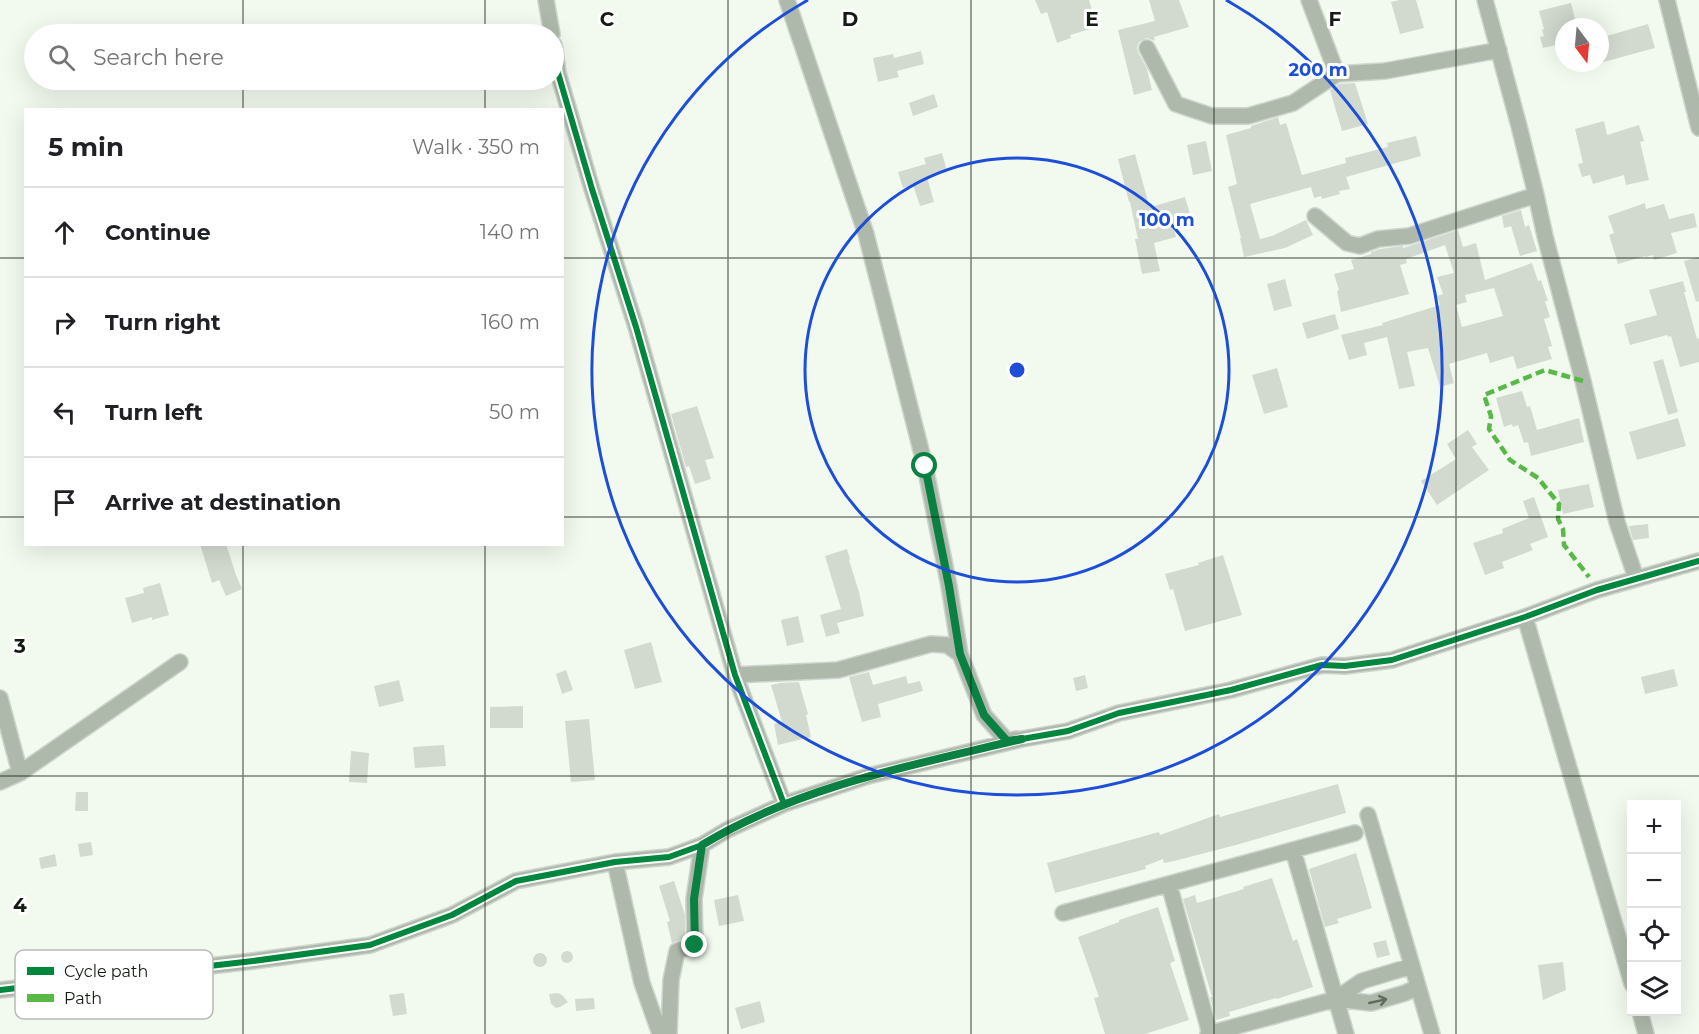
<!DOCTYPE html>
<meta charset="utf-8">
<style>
:root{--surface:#fff;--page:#f2f2f2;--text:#202124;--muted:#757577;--line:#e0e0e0}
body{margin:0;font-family:Montserrat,sans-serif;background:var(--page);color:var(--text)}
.controls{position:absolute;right:18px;bottom:18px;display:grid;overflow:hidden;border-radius:0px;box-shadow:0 6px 24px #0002}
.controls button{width:54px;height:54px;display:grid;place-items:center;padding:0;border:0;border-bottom:2px solid var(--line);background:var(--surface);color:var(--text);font:30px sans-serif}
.compass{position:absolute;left:1555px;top:18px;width:54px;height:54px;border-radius:50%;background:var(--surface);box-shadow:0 6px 24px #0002;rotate:164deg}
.stop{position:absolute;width:18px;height:18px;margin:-14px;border:4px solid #0b8043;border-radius:50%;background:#fff}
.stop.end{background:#0b8043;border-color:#fff;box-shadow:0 2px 6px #0008}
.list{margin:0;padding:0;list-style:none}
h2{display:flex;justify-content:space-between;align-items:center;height:78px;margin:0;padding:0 24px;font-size:26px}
h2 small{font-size:20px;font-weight:400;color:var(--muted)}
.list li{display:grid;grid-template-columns:39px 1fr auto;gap:18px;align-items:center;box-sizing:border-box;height:90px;padding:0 24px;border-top:2px solid var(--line)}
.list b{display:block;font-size:22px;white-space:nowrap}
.list em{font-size:20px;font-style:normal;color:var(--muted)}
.icon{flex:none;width:33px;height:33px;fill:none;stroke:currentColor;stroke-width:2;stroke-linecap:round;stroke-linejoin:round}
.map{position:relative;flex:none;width:1699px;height:1034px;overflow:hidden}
.search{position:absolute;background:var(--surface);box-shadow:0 6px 24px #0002;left:24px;top:24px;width:540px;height:66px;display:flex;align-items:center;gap:15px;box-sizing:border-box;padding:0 21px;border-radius:33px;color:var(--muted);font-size:22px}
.panel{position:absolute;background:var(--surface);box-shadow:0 6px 24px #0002;left:24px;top:108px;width:540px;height:438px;border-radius:0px}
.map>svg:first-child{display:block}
</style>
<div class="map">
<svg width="1699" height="1034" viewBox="0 0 1699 1034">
<rect width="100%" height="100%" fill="#f2faf0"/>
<!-- building -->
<path fill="#d2dad0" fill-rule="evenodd" d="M 1035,0 L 1089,0 L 1097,27 L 1070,35 L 1071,38 L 1057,43 L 1047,12 L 1041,14 Z
M 1149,0 L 1179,0 L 1189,27 L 1154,37 L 1155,41 L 1147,38 L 1139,42 L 1137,47 L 1138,52 L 1147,69 L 1152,90 L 1134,95 L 1118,30 L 1155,21 Z
M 1399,0 L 1416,0 L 1424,28 L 1400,34 L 1391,2 Z
M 1571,3 L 1577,27 L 1564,27 L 1564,43 L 1543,48 L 1540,37 L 1544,36 L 1542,30 L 1544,29 L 1539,11 Z
M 1648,24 L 1655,48 L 1600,63 L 1600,38 Z
M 921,51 L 924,64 L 897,71 L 899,77 L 878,82 L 873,58 L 893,54 L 894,58 Z
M 1355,83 L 1368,124 L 1342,131 L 1330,90 L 1339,84 Z
M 934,94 L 938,107 L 913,116 L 909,103 Z
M 1278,117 L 1280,125 L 1286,123 L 1302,175 L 1346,163 L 1345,158 L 1388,147 L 1387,143 L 1416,136 L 1421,156 L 1346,177 L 1350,189 L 1339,191 L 1340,194 L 1322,199 L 1321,196 L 1314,198 L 1311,187 L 1250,204 L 1260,239 L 1272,236 L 1306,220 L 1313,235 L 1285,248 L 1244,257 L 1240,238 L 1241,238 L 1228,187 L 1237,184 L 1226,135 L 1251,128 L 1251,126 Z
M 1604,121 L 1607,135 L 1639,125 L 1644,141 L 1640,142 L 1649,180 L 1626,185 L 1624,175 L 1593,184 L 1590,175 L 1582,177 L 1578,164 L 1583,163 L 1575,129 Z
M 1206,141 L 1212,171 L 1193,175 L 1187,145 Z
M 942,153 L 947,171 L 927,177 L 934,202 L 920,206 L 913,185 L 903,188 L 898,172 L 926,164 L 924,158 Z
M 1135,154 L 1149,205 L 1151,207 L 1185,197 L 1193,224 L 1174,229 L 1176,237 L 1154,243 L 1160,271 L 1142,274 L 1135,239 L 1138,239 L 1130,202 L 1129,202 L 1118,159 Z
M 1645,203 L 1646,209 L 1664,204 L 1669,219 L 1694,213 L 1697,227 L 1671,233 L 1677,253 L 1654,260 L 1653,255 L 1645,257 L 1645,256 L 1618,264 L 1609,235 L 1614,233 L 1608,216 Z
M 1521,210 L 1525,227 L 1529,225 L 1537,251 L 1520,256 L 1511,226 L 1504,228 L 1502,216 Z
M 1458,230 L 1463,247 L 1476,243 L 1485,280 L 1532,263 L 1538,281 L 1541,280 L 1548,301 L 1545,301 L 1550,317 L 1544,319 L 1552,346 L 1548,347 L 1552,359 L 1517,369 L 1513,356 L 1490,363 L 1487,353 L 1449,364 L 1454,383 L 1440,387 L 1428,348 L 1407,352 L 1415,386 L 1399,389 L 1387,337 L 1364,343 L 1367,355 L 1349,360 L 1341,335 L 1383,325 L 1382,323 L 1440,305 L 1437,296 L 1443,294 L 1437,277 L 1454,273 L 1445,245 L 1406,259 L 1407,263 L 1400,265 L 1409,294 L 1341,312 L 1337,291 L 1339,290 L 1334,274 L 1354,269 L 1351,260 L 1371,254 L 1371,252 L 1380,249 L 1403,246 L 1403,248 ZM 1494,288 L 1503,316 L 1462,327 L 1456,305 L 1467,302 L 1465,295 Z
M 1699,257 L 1699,301 L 1696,302 L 1684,261 Z
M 1285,279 L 1292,306 L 1274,311 L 1267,284 Z
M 1683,281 L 1686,292 L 1684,292 L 1697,339 L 1699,338 L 1699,362 L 1680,367 L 1671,336 L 1668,337 L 1667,335 L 1630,345 L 1624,324 L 1657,315 L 1649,290 Z
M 1335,314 L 1339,329 L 1307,339 L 1302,323 Z
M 1663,359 L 1678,412 L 1668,415 L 1653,362 Z
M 1277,368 L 1288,407 L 1264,414 L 1252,375 Z
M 1522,391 L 1527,407 L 1530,406 L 1537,430 L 1579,418 L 1584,442 L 1531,456 L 1528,442 L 1524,443 L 1518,425 L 1513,427 L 1512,424 L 1504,427 L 1496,398 Z
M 697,406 L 714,458 L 705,460 L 711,479 L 695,484 L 689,466 L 686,467 L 671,414 Z
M 1678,418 L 1686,446 L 1637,460 L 1629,432 Z
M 1468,430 L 1477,444 L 1472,447 L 1489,470 L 1437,505 L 1421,481 L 1456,459 L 1447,444 Z
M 1589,484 L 1594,507 L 1563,514 L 1558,490 Z
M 1534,497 L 1548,537 L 1530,544 L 1533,550 L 1502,562 L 1504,568 L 1485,575 L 1473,543 L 1503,533 L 1502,529 L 1529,518 L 1523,501 Z
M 1648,524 L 1649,538 L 1633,540 L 1629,526 Z
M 200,544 L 226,544 L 236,575 L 242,589 L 226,596 L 219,580 L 212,583 Z
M 847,549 L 850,559 L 849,560 L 859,592 L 864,616 L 837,623 L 840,633 L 826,637 L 820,615 L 841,609 L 825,556 Z
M 1223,555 L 1242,615 L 1185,631 L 1173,589 L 1170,590 L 1165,574 L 1199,565 L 1198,563 Z
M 160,583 L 169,615 L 152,620 L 152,617 L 132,623 L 125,598 L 144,593 L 143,588 Z
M 798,616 L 804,642 L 787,646 L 781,620 Z
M 651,642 L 662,682 L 635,689 L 624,650 Z
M 1674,669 L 1678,686 L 1645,694 L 1641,677 Z
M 566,670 L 573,690 L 562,694 L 556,674 Z
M 869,672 L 873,685 L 906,676 L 908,684 L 920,681 L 923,691 L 878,704 L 881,717 L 862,722 L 849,677 Z
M 1085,675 L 1088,688 L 1076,691 L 1073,678 Z
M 399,680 L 404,701 L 379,707 L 374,686 Z
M 799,682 L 808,714 L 806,715 L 811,737 L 778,745 L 774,724 L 782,722 L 771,685 L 780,683 Z
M 523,706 L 523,728 L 490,728 L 490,707 Z
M 589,719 L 595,780 L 571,782 L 565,721 Z
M 444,745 L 446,766 L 415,768 L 413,747 Z
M 351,751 L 369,753 L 367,783 L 349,782 Z
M 1338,784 L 1346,813 L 1236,845 L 1174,861 L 1164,863 L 1163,859 L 1145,866 L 1146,869 L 1055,893 L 1047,863 L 1159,832 L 1160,835 L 1219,814 L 1220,817 Z
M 76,792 L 88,792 L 88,811 L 75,811 Z
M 91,842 L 93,855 L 80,857 L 78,844 Z
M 1356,853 L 1372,908 L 1337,919 L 1339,923 L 1325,927 L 1309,869 Z
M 55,854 L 57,866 L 41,869 L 39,858 Z
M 1272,878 L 1293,941 L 1297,939 L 1313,987 L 1277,999 L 1276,998 L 1229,1012 L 1230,1016 L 1216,1020 L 1210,997 L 1212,997 L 1183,899 L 1195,895 L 1197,903 L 1244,889 L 1243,887 Z
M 674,881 L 685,915 L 685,938 L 672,943 L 667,922 L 670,921 L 659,886 Z
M 738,895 L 744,921 L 719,926 L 714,900 Z
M 1158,907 L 1175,961 L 1170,963 L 1189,1020 L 1145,1034 L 1105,1034 L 1094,998 L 1099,997 L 1078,937 L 1119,922 L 1119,920 Z
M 1386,940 L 1390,955 L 1377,958 L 1373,943 Z
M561 957a6 6 0 1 1 12 0a6 6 0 1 1-12 0Z
M533 960a7 7 0 1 1 14 0a7 7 0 1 1-14 0Z
M 1563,962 L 1566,990 L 1543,1000 L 1538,965 Z
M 404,993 L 407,1014 L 393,1016 L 389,995 Z
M 558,993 L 562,995 L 568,1002 L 560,1007 L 556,1008 L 551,1004 L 549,994 Z
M 594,998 L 595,1009 L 576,1011 L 575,999 Z
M 760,1001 L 765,1022 L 741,1029 L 735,1008 Z"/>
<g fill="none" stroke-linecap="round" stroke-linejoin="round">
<defs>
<path id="minor" d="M 546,0 L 552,34
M 787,0 L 866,234 L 925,466 L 949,586 L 960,654 L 984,715 L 1007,741 L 1016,739
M 1309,0 L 1337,74
M 1485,0 L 1519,126 L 1536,195 L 1545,236 L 1583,381 L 1617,522 L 1636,578
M 1667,0 L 1699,128
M 554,45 L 558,73 L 592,189 L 636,327 L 735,675 L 784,804
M 1147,48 L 1176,104 L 1212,116 L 1248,116 L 1293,103 L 1337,74 L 1385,71 L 1499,50
M 1315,216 L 1347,243 L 1360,246 L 1378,239 L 1409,236 L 1536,195
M 1525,617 L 1632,984
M 735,675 L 838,670 L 931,644 L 947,645 L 960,654
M 0,698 L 20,773
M 0,782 L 20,773 L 180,662
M 1368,815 L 1432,1034
M 1293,850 L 1346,1034
M 615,862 L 642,983 L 660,1034
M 1169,884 L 1210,1034
M 1063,913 L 1355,833
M 0,990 L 253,961 L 370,945 L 452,915 L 516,881 L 615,862 L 669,857 L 702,845 L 727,830 L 784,804 L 868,776 L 1022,739 L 1068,731 L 1119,713 L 1231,690 L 1322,665 L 1345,666 L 1392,660 L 1525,617 L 1597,590 L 1699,561
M 1336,999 L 1371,1003 L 1405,993 L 1418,987
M 1640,1012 L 1646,1034
M 669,1034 L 671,980 L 677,951 L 695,945 L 694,899 L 702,845
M 1208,1034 L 1336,999 L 1362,981 L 1412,966"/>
</defs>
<!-- minor casing -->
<use href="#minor" stroke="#cfd5cd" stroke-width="18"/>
<!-- minor -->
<use href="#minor" stroke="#aeb9ab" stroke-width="15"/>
<!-- quiet -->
<path stroke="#58b947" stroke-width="4.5" stroke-dasharray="9 4.5" stroke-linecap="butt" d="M 1583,381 L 1545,370 L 1484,395 L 1491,416 L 1489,429 L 1510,460 L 1538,478 L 1559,504 L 1558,519 L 1563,529 L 1564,545 L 1589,577"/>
<defs>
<path id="cycleway" d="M 554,45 L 558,73 L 592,189 L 636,327 L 735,675 L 784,804
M 0,990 L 253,961 L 370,945 L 452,915 L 516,881 L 615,862 L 669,857 L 702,845 L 727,830 L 784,804 L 868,776 L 1022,739 L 1068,731 L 1119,713 L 1231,690 L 1322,665 L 1345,666 L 1392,660 L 1525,617 L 1597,590 L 1699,561"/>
</defs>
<!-- cycleway casing -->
<use href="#cycleway" stroke="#fff" stroke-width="10"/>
<!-- cycleway -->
<use href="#cycleway" stroke="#00873e" stroke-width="6"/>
</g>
<!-- one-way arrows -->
<defs><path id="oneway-shaft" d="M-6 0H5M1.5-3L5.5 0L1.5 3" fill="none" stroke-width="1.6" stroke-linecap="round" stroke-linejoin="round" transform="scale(1.5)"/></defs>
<use stroke="#616a5f" href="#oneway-shaft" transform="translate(1378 1001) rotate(-13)"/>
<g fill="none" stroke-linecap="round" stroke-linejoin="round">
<!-- route -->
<path stroke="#0b8043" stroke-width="8" d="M 695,945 L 694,899 L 702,845 C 799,786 913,765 1022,739 L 1007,741 L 984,715 L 960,654 L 949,586 L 925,466"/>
</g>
<!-- grid -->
<path fill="none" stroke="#141b13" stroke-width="1.5" stroke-opacity="0.55" d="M 243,0 L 243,34M 485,0 L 485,34M 728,0 L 728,1034M 971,0 L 971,1034M 1214,0 L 1214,1034M 1456,0 L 1456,1034M 243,80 L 243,110M 485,80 L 485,110M 0,258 L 26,258M 562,258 L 1699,258M 0,517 L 26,517M 562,517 L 1699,517M 243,544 L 243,1034M 485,544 L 485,1034M 0,776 L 1699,776"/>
<!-- distance rings -->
<g fill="none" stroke="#1d4ed8" stroke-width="3">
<circle cx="1017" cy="370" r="212"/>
<path d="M1226 0A425 425 0 1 1 808 0"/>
</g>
<!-- legend -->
<rect x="15" y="950" width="198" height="69" rx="9" fill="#fff" stroke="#b8bbb8" stroke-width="1.5"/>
<rect x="27" y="967" width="27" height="8" fill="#00873e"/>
<rect x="27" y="994" width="27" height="8" fill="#58b947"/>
<g font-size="16" fill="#141b13">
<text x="64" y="977">Cycle path</text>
<text x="64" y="1004">Path</text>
</g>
<g font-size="20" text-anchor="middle" font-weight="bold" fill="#141b13" stroke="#fff" stroke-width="6" stroke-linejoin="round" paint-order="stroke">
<text x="607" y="26">C</text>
<text x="850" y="26">D</text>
<text x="1092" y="26">E</text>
<text x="1335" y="26">F</text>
<text x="20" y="653">3</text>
<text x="20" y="912">4</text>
</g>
<circle cx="1017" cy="370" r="9" fill="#1d4ed8" stroke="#fff" stroke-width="3"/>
<g font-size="18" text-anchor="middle" font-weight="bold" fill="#1d4ed8" stroke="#fff" stroke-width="6" stroke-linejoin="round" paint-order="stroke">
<text x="1318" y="76">200 m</text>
<text x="1167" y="226">100 m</text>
</g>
</svg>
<div class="controls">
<button>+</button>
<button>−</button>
<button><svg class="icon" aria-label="locate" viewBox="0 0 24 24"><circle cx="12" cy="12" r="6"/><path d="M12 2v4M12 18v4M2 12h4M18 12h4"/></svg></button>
<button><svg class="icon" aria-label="layers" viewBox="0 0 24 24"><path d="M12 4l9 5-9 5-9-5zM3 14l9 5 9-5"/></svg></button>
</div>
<svg class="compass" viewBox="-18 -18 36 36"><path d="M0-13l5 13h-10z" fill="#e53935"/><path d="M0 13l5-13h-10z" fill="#757577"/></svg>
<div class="stop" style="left:925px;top:466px"></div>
<div class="stop end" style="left:695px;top:945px"></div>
<div class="search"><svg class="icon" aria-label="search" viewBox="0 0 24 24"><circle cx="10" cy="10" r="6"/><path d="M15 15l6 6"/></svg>Search here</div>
<section class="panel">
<h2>5 min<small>Walk · 350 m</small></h2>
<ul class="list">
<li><svg class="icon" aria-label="ahead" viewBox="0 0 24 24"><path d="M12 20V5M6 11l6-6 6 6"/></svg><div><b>Continue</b></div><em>140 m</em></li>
<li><svg class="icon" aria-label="right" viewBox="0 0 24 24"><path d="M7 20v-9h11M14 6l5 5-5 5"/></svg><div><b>Turn right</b></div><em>160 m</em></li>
<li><svg class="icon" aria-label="left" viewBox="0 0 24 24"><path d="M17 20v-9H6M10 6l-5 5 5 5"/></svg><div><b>Turn left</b></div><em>50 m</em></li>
<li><svg class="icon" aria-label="arrive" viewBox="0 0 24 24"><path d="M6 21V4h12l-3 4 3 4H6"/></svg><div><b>Arrive at destination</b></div></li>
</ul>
</section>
</div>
